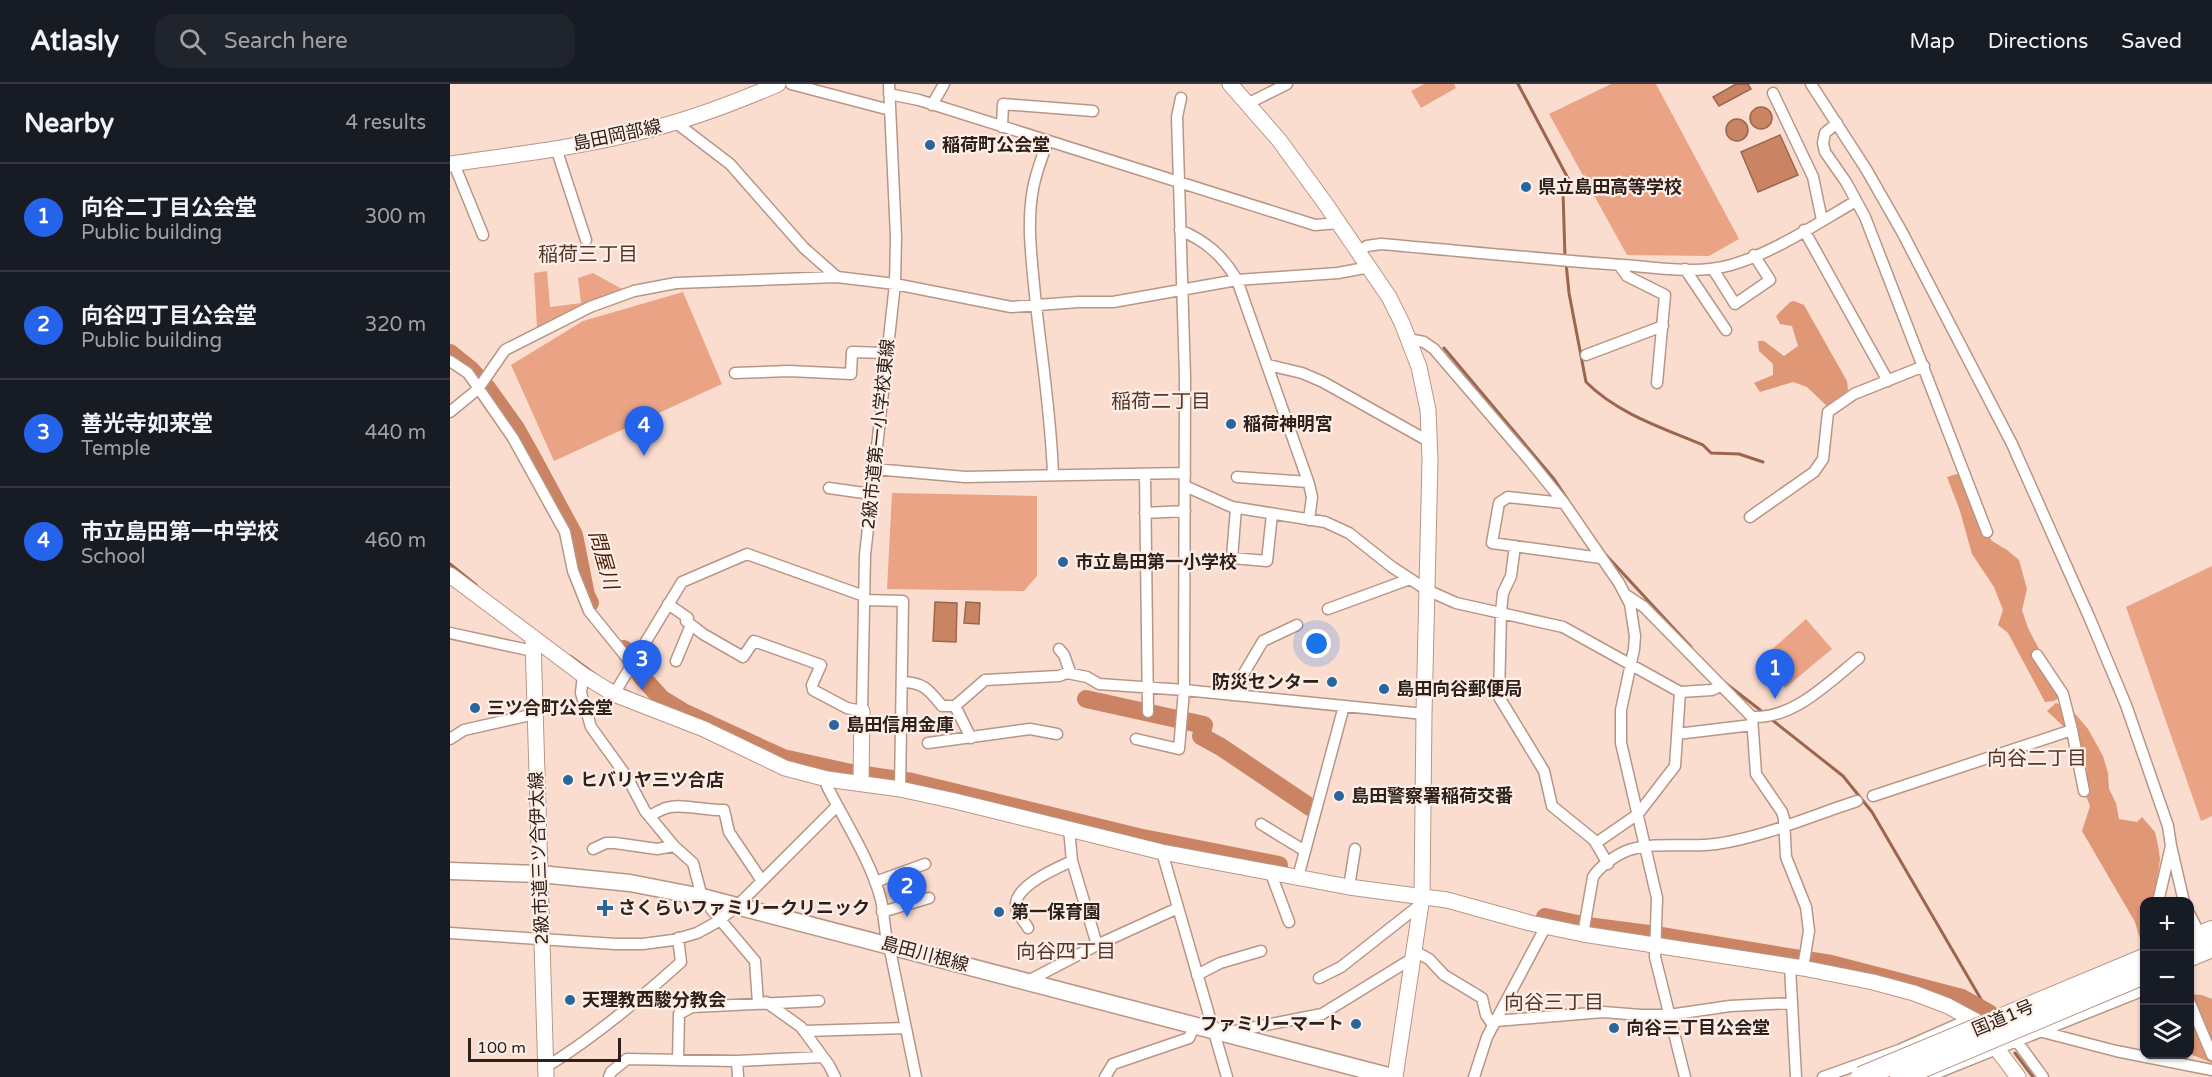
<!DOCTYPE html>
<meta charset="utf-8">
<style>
:root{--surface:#171b24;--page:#20242c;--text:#f1f3f6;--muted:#9ea1a6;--line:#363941;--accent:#2563eb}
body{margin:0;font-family:"Varela Round","Noto Sans JP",sans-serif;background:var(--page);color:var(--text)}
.controls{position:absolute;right:18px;bottom:18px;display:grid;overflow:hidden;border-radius:12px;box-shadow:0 2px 4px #0004}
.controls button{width:54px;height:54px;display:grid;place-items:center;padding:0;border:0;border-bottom:2px solid var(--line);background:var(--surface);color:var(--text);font:30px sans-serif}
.scale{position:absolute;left:18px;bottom:15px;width:153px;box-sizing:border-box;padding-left:6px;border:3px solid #2e201a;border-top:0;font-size:16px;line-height:21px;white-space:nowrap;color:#2e201a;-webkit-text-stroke:4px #fdeee7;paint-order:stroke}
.you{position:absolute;left:867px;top:560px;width:21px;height:21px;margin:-15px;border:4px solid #fff;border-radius:50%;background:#1a73e8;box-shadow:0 0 0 9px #1a73e833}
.badge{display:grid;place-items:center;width:39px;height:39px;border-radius:50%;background:var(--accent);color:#fff;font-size:20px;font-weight:700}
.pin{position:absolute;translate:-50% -50px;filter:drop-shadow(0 2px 3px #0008)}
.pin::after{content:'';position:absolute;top:32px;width:21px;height:18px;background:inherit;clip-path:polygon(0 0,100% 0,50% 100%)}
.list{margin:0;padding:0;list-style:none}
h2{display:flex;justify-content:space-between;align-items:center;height:78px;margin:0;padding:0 24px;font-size:26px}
h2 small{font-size:20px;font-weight:400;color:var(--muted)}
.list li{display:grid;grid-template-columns:39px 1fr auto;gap:18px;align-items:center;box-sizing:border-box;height:108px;padding:0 24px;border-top:2px solid var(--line)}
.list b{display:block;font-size:22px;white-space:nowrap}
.list p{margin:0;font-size:20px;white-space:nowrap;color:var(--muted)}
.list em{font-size:20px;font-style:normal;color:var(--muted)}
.icon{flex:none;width:33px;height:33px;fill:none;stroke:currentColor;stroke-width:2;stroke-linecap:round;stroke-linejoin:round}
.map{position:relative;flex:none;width:1762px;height:993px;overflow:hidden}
header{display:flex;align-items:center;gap:36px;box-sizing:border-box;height:84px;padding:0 30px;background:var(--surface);border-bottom:2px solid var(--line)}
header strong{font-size:28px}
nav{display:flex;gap:33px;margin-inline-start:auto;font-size:21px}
.search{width:420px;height:54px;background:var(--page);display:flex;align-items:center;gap:15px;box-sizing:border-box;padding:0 21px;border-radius:18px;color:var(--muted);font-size:22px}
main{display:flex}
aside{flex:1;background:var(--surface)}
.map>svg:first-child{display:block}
</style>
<header>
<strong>Atlasly</strong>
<div class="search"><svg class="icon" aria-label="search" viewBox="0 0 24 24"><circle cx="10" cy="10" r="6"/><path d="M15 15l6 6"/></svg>Search here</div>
<nav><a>Map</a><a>Directions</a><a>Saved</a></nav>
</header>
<main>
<aside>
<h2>Nearby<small>4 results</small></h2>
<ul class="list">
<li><span class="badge">1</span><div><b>向谷二丁目公会堂</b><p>Public building</p></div><em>300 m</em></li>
<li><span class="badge">2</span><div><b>向谷四丁目公会堂</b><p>Public building</p></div><em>320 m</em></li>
<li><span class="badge">3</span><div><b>善光寺如来堂</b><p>Temple</p></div><em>440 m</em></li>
<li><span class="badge">4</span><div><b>市立島田第一中学校</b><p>School</p></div><em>460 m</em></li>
</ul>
</aside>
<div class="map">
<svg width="1762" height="993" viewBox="0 0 1762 993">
<rect width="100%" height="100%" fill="#fbddd0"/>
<!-- green -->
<path fill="#eaa485" d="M 974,0 L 1004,0 L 1006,4 L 971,24 L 961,7 Z
M 1161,0 L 1206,0 L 1289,155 L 1259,172 L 1177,171 L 1099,30 Z
M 97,187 L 100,223 L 131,219 L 128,194 L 143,189 L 172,205 L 173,208 L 92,244 L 87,244 L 84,189 Z
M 233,208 L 272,300 L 104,377 L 61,281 L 133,237 Z
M 442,409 L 587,412 L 587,492 L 574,507 L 437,505 Z
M 1762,482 L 1762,732 L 1751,737 L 1676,523 Z
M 1356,535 L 1382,565 L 1335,604 L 1310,576 Z"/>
<!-- forest -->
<path fill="#df9776" d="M 1344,217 L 1354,221 L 1397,297 L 1398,306 L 1378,323 L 1357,303 L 1343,298 L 1310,308 L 1304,299 L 1323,291 L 1323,280 L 1309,267 L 1308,257 L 1314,257 L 1334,272 L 1348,262 L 1342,242 L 1330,240 L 1326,232 L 1340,218 Z
M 1510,389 L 1534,446 L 1542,457 L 1557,466 L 1569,476 L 1577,505 L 1572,526 L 1578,544 L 1613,611 L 1604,617 L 1595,618 L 1558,549 L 1548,541 L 1553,526 L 1544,503 L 1522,470 L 1510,427 L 1497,393 Z
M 1606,619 L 1621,625 L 1638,645 L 1653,672 L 1658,689 L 1659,705 L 1666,719 L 1669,735 L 1687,738 L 1692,733 L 1705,748 L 1708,761 L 1710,775 L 1704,817 L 1694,818 L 1694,859 L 1689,852 L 1685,838 L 1632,747 L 1640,722 L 1634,707 L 1637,687 L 1626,654 L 1597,627 Z
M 1740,910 L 1752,911 L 1762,915 L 1762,979 L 1740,970 Z"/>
<!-- water -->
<path fill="#ca8463" stroke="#9b664d" stroke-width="1.5" d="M 1286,0 L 1298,0 L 1301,5 L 1269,22 L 1263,13 Z
M1300 34a11 11 0 1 1 22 0a11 11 0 1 1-22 0Z
M1276 46a11 11 0 1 1 22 0a11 11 0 1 1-22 0Z
M 1330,51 L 1348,91 L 1308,108 L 1291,68 Z
M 485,518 L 507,519 L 506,558 L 483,557 Z
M 516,518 L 530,519 L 529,540 L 514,539 Z"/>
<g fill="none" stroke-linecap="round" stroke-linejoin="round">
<!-- stream -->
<path stroke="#9b664d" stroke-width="3" d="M 1068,0 L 1121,100 L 1113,108 L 1115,173
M 1116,179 L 1119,209 L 1136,298 C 1168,330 1213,344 1253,361 L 1261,369 L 1289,370 L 1313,378
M 994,264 L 1104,395 L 1118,416
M 1156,471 L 1241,563
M 0,480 L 26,501
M 120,572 L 146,591
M 1274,598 L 1314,629
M 159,599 L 181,609
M 204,617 L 233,628
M 1321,635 L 1393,692 L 1422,728 L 1539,929
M 1565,969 L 1583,993"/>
<!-- river -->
<path stroke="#ca8463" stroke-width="18" d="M 0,269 L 21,286 L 37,304 L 65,343 L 82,373 L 124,451 L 136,511 L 140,519
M 174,565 L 192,593 L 212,615 L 233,628 L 333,674 L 401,689 L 462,698 L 688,753 L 829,781
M 636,615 L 754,641 L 751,652 L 771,663 L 860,723
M 1095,833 L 1137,842 L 1199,850 L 1381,880 L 1512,914 L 1539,929"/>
<defs>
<path id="street" d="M 341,0 L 440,26
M 1361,0 L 1416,85 L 1452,148 L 1562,360 L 1640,535 L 1676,621 L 1718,742 L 1721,762 L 1708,818
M 1323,9 L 1363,93 L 1372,136
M 439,10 L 469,16 L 865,141 L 889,139
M 797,20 L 837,0
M 482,21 L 494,0
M 225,38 L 280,80 L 354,164 L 387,193
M 1387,39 L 1375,49 L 1373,59 L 1375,68 L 1396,98 L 1415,133 L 1537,448
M 552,43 L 553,20 L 643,27
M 598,57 C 592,73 586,88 583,105 C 577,137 581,169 584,201 C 590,264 601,327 603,391
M 106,64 L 136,156
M 4,80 L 33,151
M 730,146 C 756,157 773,172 787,196 L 859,400 L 862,413 L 859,436
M 1354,146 L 1438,297
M 908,167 L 917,162 L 931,160 C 1011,167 1091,175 1172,181 C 1207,183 1246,191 1281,181 C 1323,169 1368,139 1406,117
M 1169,181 L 1177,192 L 1215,211 L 1207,299
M 1235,185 L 1276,246
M 1263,185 L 1285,220 L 1320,196 L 1304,171
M 958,255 L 974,258 L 984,265 L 1080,377 L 1114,419 L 1169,499 L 1180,520 L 1185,552 L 1184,565 L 1171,626 L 1171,659 L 1207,814 L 1205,873 L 1235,993
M 1136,271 L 1213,242
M 0,277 L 18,289 L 63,354 L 115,448 L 123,487 L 139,527 L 182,580
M 818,281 L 852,289 L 873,298 L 980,358
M 285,289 L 339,287 L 401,290 L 402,268 L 437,269
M 0,328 L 28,305 L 55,266 L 140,223 L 184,207 L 226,199 L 387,193 L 445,200 L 561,223 L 628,218 L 663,218 L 787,196 L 888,189 L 920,183
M 424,385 L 515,393 L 735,389
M 695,390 L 698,628
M 787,393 L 858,398
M 735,402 L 782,423 L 875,438 L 899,449 L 942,483 L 977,506 L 1006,519 L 1113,543 L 1230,608 L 1262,606 L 1270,602
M 379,404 L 421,410
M 1114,419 L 1058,413 L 1049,419 L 1042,459 L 1151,474
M 786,424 L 782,474 L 817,477 L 822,430
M 695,429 L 735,427
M 1300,433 L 1364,388 L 1373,375 L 1378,328 L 1404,310 L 1474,282
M 1065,462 L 1061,492 L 1053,509 L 1051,528 L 1049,613 L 1094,687 L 1102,722 L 1144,756 L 1158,780
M 1176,511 L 1194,523 L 1302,633 L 1306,690 L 1332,728 L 1334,735 L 1336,773 L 1356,823 L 1359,847 L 1353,884
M 414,516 L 453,517 L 450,705
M 218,520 L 238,534 L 236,537 L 253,550 L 293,573 L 304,557 L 371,581 L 362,601 L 363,606 L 397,624 L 412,627 L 415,471 L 445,200 L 446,153 L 439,0
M 878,525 L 960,495
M 0,549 L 83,567
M 1587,571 L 1613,610 L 1622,646 L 1634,707
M 226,577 L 241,541
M 617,589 L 637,593 L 649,600 L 734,606 L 974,630
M 133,591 L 131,609 L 141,643 L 177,693 L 195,727 L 224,762 L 243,779 L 252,813
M 452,598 C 473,598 479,606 492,622 L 505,622 L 535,596 L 609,592 L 617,589 L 619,585 L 614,571 L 609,565
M 164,610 L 232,498 L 297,470 L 414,512
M 781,611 L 813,557 L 847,541
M 505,622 L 521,654
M 1302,633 C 1344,635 1379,598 1409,574
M 1227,650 L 1302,641
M 0,655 L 14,646 L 85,630
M 686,655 L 729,665 L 734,606 L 735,293 L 727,33 L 731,14
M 478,659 L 580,645 L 607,650
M 377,695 L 377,702 C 394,736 422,779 431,816 C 435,834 434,853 441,871 L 466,993
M 1423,712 L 1622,646
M 199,732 C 204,730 210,726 216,724 C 232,719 256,727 274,726 L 279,748 L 312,797
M 811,740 L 855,767
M 1146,759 L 1188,730 L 1225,682 L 1230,608
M 1721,762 L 1734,818
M 143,765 L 156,759 L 165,759 L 207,765 L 224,762
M 712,768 L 777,993
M 622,777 L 647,861
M 820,787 L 839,838
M 848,793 L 894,622
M 425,798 L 475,780
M 899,803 L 905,765
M 259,815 L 261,825 L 305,877 L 308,919
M 432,828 L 479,814
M 1740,831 L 1746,843
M 578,844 C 575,838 567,830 566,823 C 563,802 607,784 622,777 L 619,745
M 0,849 L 165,860 L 193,860 L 223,856 L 247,849 L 267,838 L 287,822 L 387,722
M 1133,850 L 1143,793 C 1149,783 1167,770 1179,766 C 1207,757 1237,764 1266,760 C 1314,753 1361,732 1407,717
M 964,867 L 979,875 L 994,891 L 1032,914 L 1036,931 L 1043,941
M 1340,883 L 1346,993
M 747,891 L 770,879 L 811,867
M 869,894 L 891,883 L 971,820
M 578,897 L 647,861 L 728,824
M 316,918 L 351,943 L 379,981 L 385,993
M 1740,919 L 1762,971
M 1046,937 L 1153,928 L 1191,931 L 1219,931 L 1280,922 L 1342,919
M 354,947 L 456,944
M 1589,947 L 1666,967 L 1762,986
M 780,948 L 872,930 L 963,874
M 1566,956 L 1593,993
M 228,976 L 229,930 L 242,923 L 369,917
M 287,977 L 288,993
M 96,983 C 145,953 189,916 231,878 L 228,854
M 159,993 L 161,988 L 177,975 L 287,977 L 373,973
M 655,993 L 663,980 L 739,954 L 745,941
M 1024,993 L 1037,953 L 1096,842
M 1373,993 L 1449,966 L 1522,934
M 1477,993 L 1694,906"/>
<path id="secondary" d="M 780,0 L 829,56 L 875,119 L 939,213 L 952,239 L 969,283 L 978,326 L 980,376 L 974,630 L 972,813 L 945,993
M 0,80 C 62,71 124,64 185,49 C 234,38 282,20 328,0
M 0,491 L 133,591 L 164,610 L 254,645 L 335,684 L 377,695 L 450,705 L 505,717 L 712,768 L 899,803 L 997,816 L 1080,839 L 1133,850 L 1353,884 L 1423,898 L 1464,909 L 1498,922 L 1526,937 L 1568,993
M 83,555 L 96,993
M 411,699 L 412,627"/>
<path id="primary" d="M 0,787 L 90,790 L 180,799 L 252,813 L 942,993"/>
<path id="highway" d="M 1740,856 L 1762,847
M 1740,872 L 1762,863"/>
</defs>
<!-- street casing -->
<use href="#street" stroke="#b89686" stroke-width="13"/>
<!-- secondary casing -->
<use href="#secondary" stroke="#b89686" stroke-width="17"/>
<!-- primary casing -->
<use href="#primary" stroke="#b89686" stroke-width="19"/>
<!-- highway casing -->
<use href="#highway" stroke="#b89686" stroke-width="22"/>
<!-- street -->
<use href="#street" stroke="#fff" stroke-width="10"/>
<!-- secondary -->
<use href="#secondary" stroke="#fff" stroke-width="15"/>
<!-- primary -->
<use href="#primary" stroke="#fff" stroke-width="16"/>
<!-- highway -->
<use href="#highway" stroke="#fff" stroke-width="20"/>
<defs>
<path id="highway-bridge" d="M 1411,993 L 1694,875
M 1450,993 L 1694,890"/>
</defs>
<!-- highway-bridge casing -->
<use href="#highway-bridge" stroke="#b89686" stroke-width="22" stroke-linecap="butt"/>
<!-- highway-bridge -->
<use href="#highway-bridge" stroke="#fff" stroke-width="20"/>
</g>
<!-- markers -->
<g fill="#28669d" stroke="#fdeee7" stroke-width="2">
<circle cx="480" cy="61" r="6"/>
<circle cx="1076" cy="103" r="6"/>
<circle cx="781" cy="340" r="6"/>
<circle cx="613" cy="478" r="6"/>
<circle cx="882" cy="598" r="6"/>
<circle cx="934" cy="605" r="6"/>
<circle cx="25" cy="624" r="6"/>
<circle cx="384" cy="641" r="6"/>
<circle cx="118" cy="696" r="6"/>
<circle cx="889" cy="712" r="6"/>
<path d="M152 815h6v6h6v6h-6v6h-6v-6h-6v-6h6z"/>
<circle cx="549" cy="828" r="6"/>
<circle cx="120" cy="916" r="6"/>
<circle cx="906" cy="940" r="6"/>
<circle cx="1164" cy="944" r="6"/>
</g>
<g text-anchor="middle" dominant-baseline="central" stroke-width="4.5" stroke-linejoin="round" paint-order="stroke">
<!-- street labels -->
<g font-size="18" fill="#2e201a" stroke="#fdeee7">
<text transform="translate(167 51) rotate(-12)">島田岡部線</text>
<text transform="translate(428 350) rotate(-84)">2級市道第一小学校東線</text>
<text transform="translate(89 774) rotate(-92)">2級市道三ツ合伊太線</text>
<text transform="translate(475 870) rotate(15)">島田川根線</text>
<text transform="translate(1553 934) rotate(-23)">国道1号</text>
</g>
<!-- poi labels -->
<g font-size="18" font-weight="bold" fill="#2e201a" stroke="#fdeee7" text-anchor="start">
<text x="492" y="61">稲荷町公会堂</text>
<text x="1088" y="103">県立島田高等学校</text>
<text x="793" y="340">稲荷神明宮</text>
<text x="625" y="478">市立島田第一小学校</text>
<text x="870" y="598" text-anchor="end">防災センター</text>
<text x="946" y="605">島田向谷郵便局</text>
<text x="37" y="624">三ツ合町公会堂</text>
<text x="396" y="641">島田信用金庫</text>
<text x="130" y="696">ヒバリヤ三ツ合店</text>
<text x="901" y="712">島田警察署稲荷交番</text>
<text x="168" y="824">さくらいファミリークリニック</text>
<text x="561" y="828">第一保育園</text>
<text x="132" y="916">天理教西駿分教会</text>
<text x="894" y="940" text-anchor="end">ファミリーマート</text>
<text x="1176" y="944">向谷三丁目公会堂</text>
</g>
<!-- neighbourhood labels -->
<g font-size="20" fill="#55372a" stroke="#fdeee7">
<text x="138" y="171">稲荷三丁目</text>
<text x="711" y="318">稲荷二丁目</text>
<text x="1587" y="675">向谷二丁目</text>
<text x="616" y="868">向谷四丁目</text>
<text x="1104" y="919">向谷三丁目</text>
</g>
<!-- water labels -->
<g font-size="20" font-style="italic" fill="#4a1d05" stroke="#fdeee7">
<text transform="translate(153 476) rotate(74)">問屋川</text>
</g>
</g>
</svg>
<div class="controls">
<button>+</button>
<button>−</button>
<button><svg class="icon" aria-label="layers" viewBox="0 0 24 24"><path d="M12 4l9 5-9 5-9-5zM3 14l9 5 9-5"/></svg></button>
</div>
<div class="scale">100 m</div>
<div class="you"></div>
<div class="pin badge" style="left:1325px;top:615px">1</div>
<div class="pin badge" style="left:457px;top:833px">2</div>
<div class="pin badge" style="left:192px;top:606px">3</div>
<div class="pin badge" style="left:194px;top:372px">4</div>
</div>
</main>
